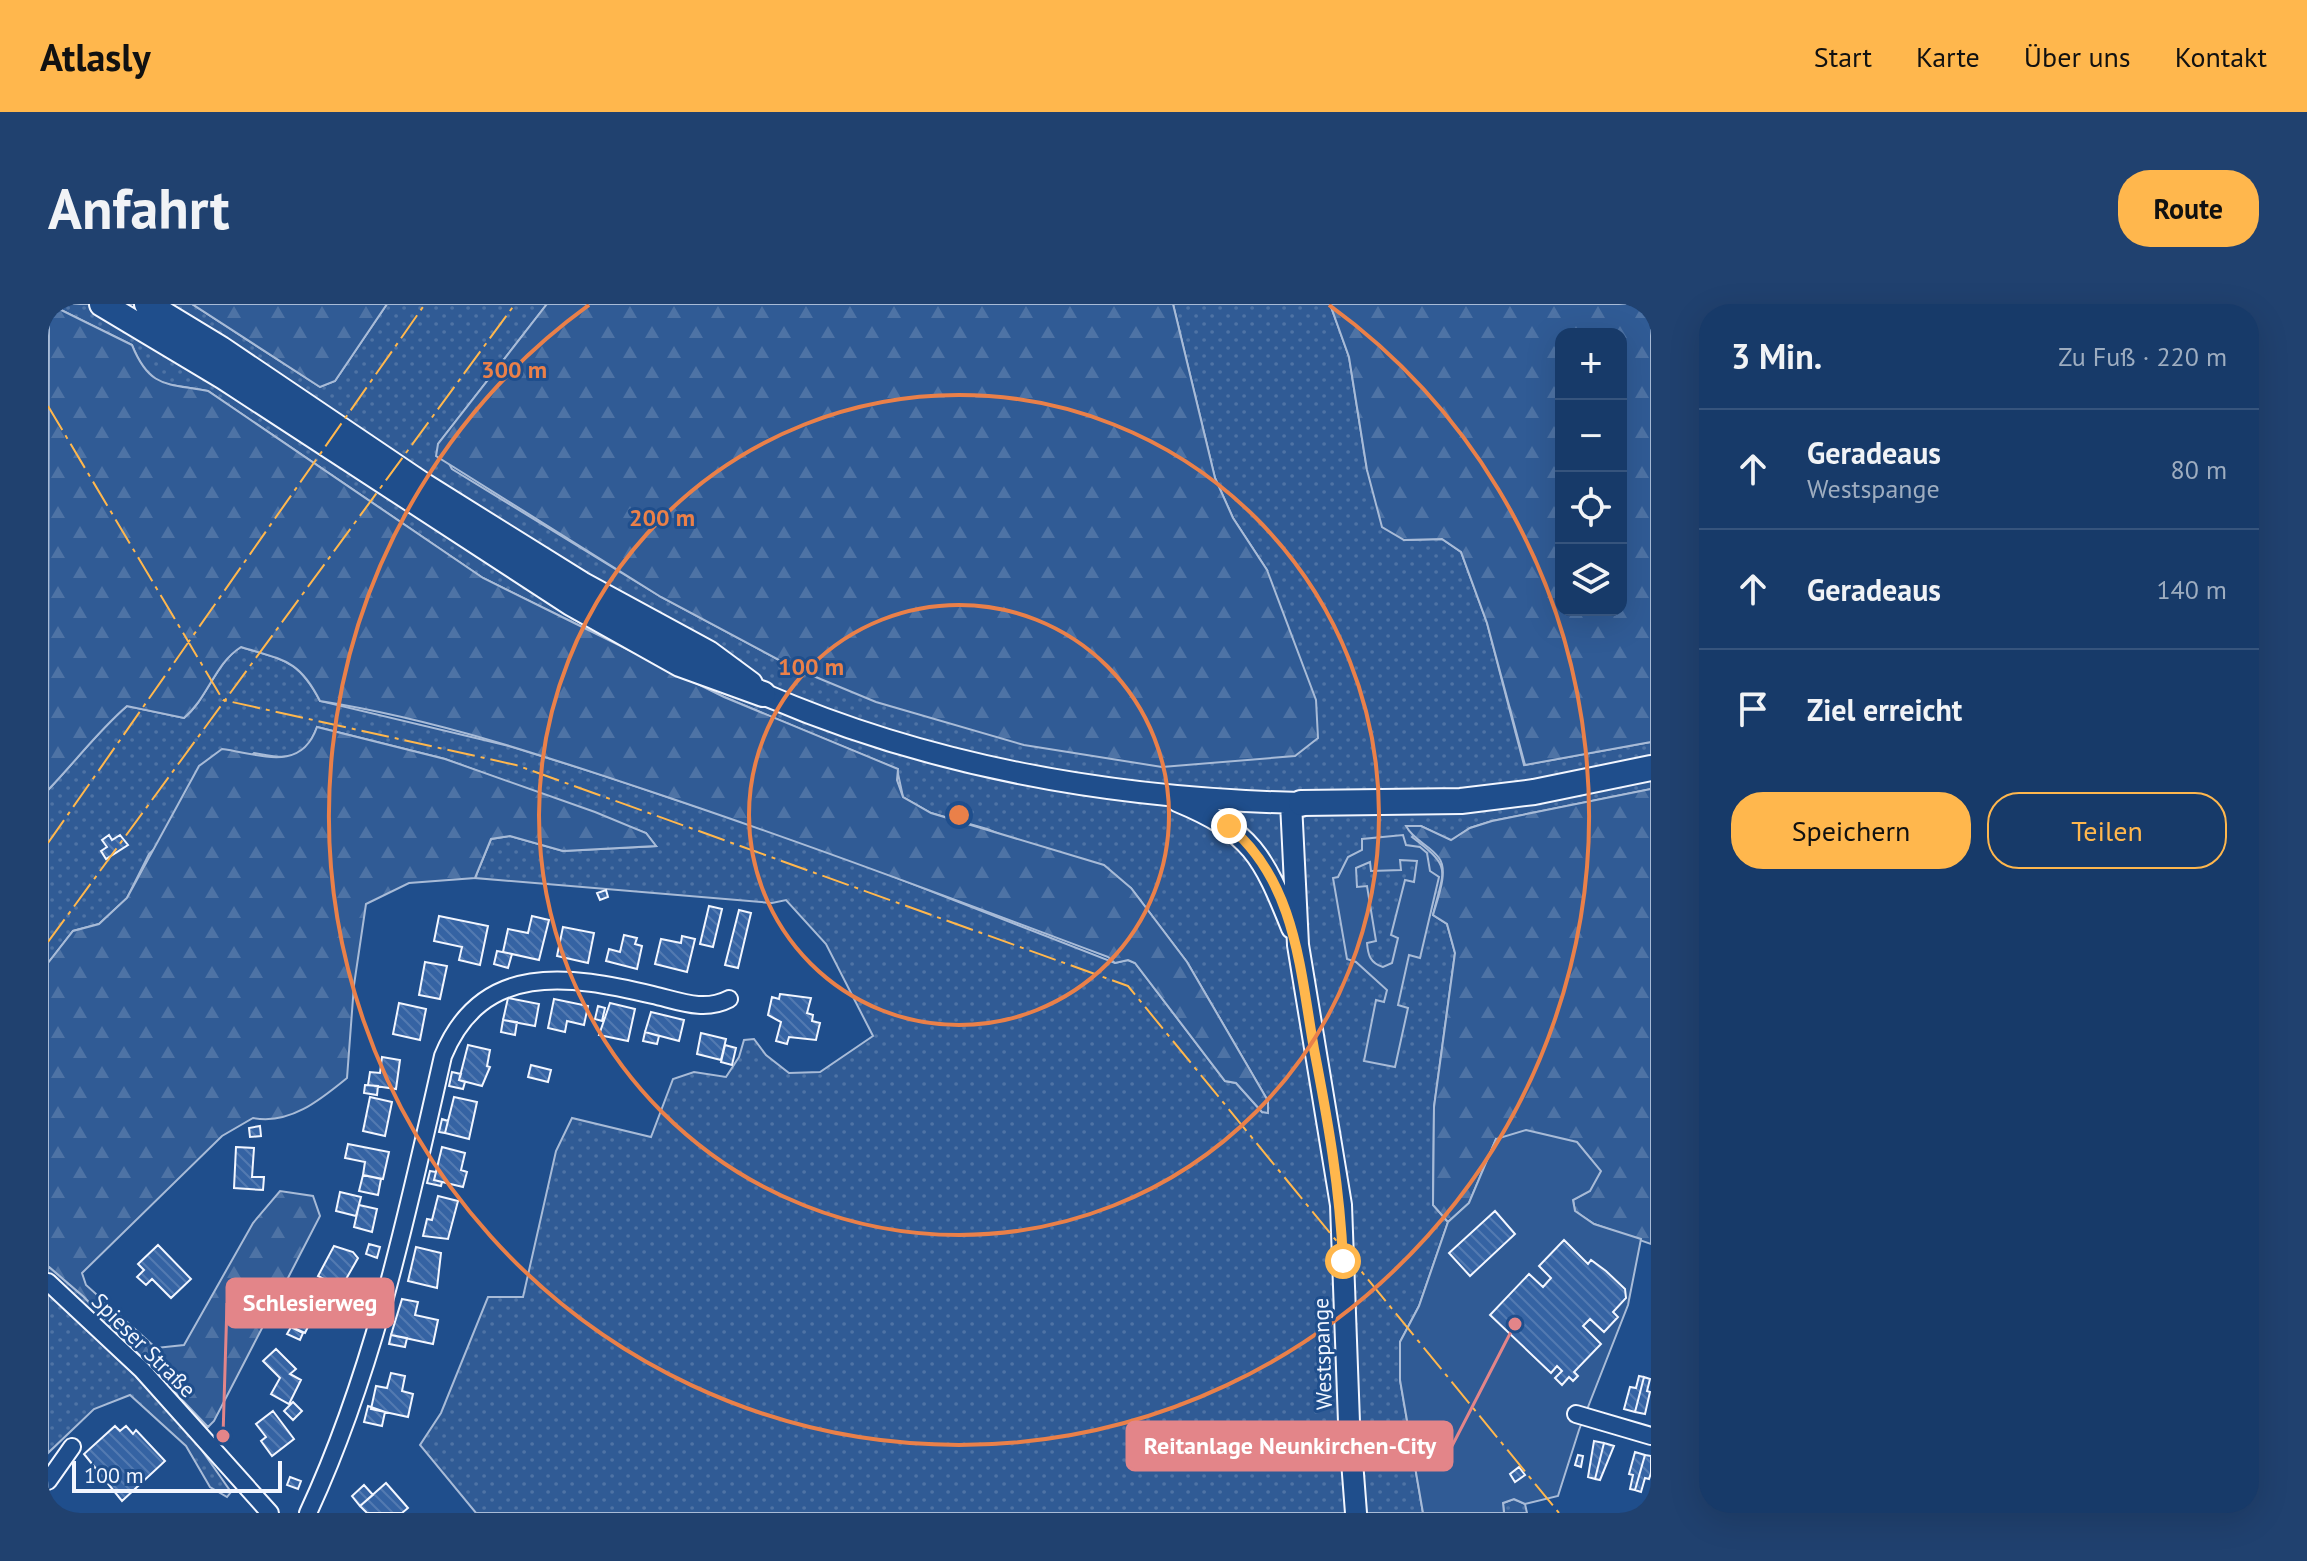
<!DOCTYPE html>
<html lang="de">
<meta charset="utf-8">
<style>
:root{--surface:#173a69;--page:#20416f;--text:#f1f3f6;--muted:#9eadc0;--line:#36547d;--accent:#ffb74d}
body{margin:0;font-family:"PT Sans",sans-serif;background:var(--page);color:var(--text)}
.controls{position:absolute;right:24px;top:24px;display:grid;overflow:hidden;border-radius:16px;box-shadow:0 8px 32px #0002}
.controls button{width:72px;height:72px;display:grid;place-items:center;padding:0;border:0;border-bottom:2px solid var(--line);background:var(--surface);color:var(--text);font:40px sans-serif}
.scale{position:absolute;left:24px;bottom:20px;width:210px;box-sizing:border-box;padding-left:8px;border:4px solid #f2f6ff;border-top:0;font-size:22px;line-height:28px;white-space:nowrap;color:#f2f6ff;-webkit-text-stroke:6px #1f4e8c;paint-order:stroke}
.stop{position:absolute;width:24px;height:24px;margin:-18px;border:6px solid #ffb74d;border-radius:50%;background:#fff}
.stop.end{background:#ffb74d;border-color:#fff;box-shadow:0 2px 8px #0008}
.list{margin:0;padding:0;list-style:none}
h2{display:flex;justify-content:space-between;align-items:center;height:104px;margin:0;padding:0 32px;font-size:34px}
h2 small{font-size:26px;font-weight:400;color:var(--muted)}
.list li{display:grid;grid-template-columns:52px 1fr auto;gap:24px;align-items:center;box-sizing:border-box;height:120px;padding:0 32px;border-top:2px solid var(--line)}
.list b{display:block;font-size:30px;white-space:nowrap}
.list p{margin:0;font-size:26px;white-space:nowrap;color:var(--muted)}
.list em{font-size:26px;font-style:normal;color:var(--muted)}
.actions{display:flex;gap:16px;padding:24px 32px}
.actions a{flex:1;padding:18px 0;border:2px solid var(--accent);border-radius:32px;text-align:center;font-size:28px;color:var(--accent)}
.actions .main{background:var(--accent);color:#111}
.icon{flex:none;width:44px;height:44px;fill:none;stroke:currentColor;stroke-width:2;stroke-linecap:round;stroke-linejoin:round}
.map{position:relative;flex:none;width:1603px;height:1209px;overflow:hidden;border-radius:32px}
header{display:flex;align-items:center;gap:48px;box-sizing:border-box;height:112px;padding:0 40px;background:var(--accent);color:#111}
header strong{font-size:38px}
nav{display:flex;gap:44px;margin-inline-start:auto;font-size:28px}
.intro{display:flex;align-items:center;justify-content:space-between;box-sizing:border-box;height:192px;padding:0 48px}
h1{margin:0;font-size:56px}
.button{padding:20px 36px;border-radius:32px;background:var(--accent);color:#111;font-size:28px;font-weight:700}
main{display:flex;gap:48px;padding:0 48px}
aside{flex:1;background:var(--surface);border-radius:32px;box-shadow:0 8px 32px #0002}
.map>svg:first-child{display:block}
</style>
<header>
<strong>Atlasly</strong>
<nav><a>Start</a><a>Karte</a><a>Über uns</a><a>Kontakt</a></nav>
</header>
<div class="intro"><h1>Anfahrt</h1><a class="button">Route</a></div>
<main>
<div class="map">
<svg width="1603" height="1209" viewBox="0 0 1603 1209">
<defs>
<pattern id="grass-dots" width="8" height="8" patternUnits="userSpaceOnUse" patternTransform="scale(2)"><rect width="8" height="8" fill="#305b95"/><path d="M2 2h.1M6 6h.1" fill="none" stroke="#4e73a5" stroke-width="1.8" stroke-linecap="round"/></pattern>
<pattern id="forest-firs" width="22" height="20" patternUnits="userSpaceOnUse" patternTransform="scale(2)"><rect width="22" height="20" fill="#305b95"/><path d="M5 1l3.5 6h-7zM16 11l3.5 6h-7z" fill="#4e73a5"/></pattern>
<pattern id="building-back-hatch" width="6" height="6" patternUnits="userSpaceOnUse" patternTransform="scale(2)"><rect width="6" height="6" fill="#3563a3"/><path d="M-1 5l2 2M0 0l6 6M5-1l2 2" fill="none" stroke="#537ab1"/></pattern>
</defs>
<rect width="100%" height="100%" fill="#1f4e8c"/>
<!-- grass -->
<path fill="url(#grass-dots)" stroke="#a8bbd7" stroke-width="2" d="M 1,0 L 144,0 L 272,83 L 287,77 L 339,0 L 499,0 L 390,140 L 404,165 L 613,293 L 746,364 L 1219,266 L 1185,214 L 1167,174 L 1125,0 L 1282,0 L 1301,53 L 1319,166 L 1356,236 L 1394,235 L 1413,248 L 1439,319 L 1476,461 L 1603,438 L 1603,485 L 1444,517 L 1422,524 L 1403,537 L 1373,522 L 1364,533 C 1405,564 1396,564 1385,611 L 1399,620 L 1407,649 L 1386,803 L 1385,901 L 1400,918 L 1371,1002 L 1352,1038 L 1352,1076 L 1375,1209 L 428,1209 L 372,1141 L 393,1109 L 440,993 L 475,993 L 508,847 L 524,814 L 603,833 L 625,775 L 646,768 L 678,773 L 691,753 L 696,736 L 706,735 L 718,751 L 741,769 L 772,768 L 825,732 L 778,640 L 738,596 L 724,599 L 427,574 L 443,535 L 462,532 L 515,547 L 608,542 L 598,529 L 397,455 L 269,423 C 256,458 238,455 206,449 L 101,550 L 79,594 L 51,620 L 25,627 L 0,659 L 0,486 C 27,458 50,427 79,402 L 136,414 C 160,394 167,359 193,343 C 235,356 250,355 272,397 L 461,442 L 554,471 L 775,545 L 1067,659 L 1080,656 L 1087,659 L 1177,777 L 1188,779 L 1214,808 L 1220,797 L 1139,658 L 1083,584 L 939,525 L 883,509 L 855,493 L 849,465 L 676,393 L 435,274 L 160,87 C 117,78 102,87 84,41 Z
M 0,962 L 36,993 L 160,1123 L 146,1135 L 183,1188 L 179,1193 L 162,1183 L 138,1142 L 82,1091 L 46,1105 L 0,1149 Z
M 1466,1195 L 1477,1200 L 1479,1209 L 1456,1209 L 1455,1199 Z"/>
<!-- forest -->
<path fill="url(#forest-firs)" stroke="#a8bbd7" stroke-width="2" fill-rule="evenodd" d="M 1,0 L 84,41 C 102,85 119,79 160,87 L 435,274 L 676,393 L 850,465 L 849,476 L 855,493 L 883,509 L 1056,561 L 1083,584 L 1139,658 L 1220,797 L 1220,809 L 1214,808 L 1188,779 L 1177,777 L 1087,659 L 1080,656 L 1067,659 L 1060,653 C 911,597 762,541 610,490 C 500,453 387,415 272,397 C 251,355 235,356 193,343 C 167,359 160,394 136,414 L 79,402 C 50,427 27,458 0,486 Z
M 144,0 L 339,0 L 287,77 L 272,83 Z
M 499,0 L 1125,0 L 1167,174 L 1185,214 L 1219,266 L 1268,396 L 1270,434 L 1247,452 L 1114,463 L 976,441 L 828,398 L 746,364 L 613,293 L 388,152 L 390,140 Z
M 1282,0 L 1603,0 L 1603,438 L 1477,461 L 1439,319 L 1413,248 L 1394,235 L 1356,236 L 1334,223 L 1319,166 L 1301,53 ZM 1513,30 L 1573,30 L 1573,306 L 1513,306 Z
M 269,423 L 397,455 L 547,508 L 598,529 L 608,542 L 515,547 L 462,532 L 443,535 L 427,574 L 361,579 L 318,600 L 306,681 L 299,774 C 272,796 242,821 205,814 L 174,832 L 34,969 L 38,981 L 108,1044 L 136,1041 L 205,919 L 232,887 L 265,892 L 272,912 L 166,1117 L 160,1123 L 36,993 L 0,962 L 0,659 L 25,627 L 51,620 L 79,594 L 151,462 L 174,445 C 212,450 253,469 269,423 Z
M 1603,485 L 1603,940 L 1546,920 L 1527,907 L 1525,896 L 1541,887 L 1448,835 L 1421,899 L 1400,918 L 1385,901 L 1386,803 L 1407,649 L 1399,620 L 1385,611 C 1389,596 1401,567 1391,554 C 1382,541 1366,537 1358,522 L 1373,522 L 1403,536 L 1422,524 L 1444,517 Z"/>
<!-- pitch -->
<path fill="#305b95" stroke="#a8bbd7" stroke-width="2" fill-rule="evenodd" d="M 1355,531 L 1358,541 L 1372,543 L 1379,549 L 1382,567 L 1391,573 L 1372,654 L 1361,651 L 1350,701 L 1360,704 L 1347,763 L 1316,757 L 1328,696 L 1336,698 L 1339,686 L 1308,658 L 1299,655 L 1285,574 L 1290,573 L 1300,553 L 1314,546 L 1314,535 ZM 1352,556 L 1369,557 L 1366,578 L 1357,576 L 1343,631 L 1350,634 L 1344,659 L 1335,663 C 1322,659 1320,651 1319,639 L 1328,637 L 1319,582 L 1309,583 L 1308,564 L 1322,558 L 1323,567 L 1353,566 Z
M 1478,826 L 1529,838 L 1553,867 L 1542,887 L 1525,896 L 1527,907 L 1546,920 L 1593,935 L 1580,1001 L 1531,1126 L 1510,1192 L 1477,1200 L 1466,1195 L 1455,1199 L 1456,1209 L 1375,1209 L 1352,1076 L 1352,1038 L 1371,1002 L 1400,918 L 1421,899 L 1448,835 Z"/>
<!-- building -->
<path fill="url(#building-back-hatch)" stroke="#f2f6ff" stroke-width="2" d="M 61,531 L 64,536 L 72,531 L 80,541 L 58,555 L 53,547 L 59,543 L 54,536 Z
M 558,586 L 560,593 L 552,596 L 549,589 Z
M 661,602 L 674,605 L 665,643 L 652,640 Z
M 691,606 L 703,609 L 690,664 L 677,661 Z
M 391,612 L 440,622 L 432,661 L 411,656 L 414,643 L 386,637 Z
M 484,612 L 501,616 L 491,656 L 455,648 L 460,625 L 480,629 Z
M 515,623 L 546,629 L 540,659 L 509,652 Z
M 576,631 L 589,634 L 587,640 L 594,642 L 589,665 L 558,657 L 561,645 L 572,648 Z
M 634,632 L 647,635 L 639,668 L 607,660 L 613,635 L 633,639 Z
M 449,647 L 464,650 L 460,664 L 446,660 Z
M 377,658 L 399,662 L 392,695 L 371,691 Z
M 732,690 L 763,694 L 759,709 L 765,711 L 764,717 L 772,719 L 768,736 L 741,733 L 739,740 L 728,737 L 733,718 L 720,711 L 724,693 L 731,695 Z
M 460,694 L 491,700 L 487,722 L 455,716 Z
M 506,695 L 540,702 L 536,721 L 519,717 L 517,728 L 500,724 Z
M 351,699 L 378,705 L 372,736 L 345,730 Z
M 562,699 L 587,705 L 580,737 L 551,731 Z
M 550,702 L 557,704 L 554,717 L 547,715 Z
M 603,708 L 636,716 L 631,737 L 597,728 Z
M 455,716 L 469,718 L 467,731 L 453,728 Z
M 597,728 L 611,732 L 609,740 L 595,737 Z
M 653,729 L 678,735 L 673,756 L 649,750 Z
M 420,741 L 442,746 L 439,762 L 442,763 L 434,782 L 411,776 Z
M 677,741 L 688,744 L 684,761 L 673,758 Z
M 334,753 L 352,756 L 348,785 L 320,781 L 322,768 L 332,769 Z
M 483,761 L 503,766 L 500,778 L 480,773 Z
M 404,768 L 413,770 L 411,776 L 417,778 L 415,785 L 401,782 Z
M 317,781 L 330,782 L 329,791 L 316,789 Z
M 322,793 L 344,798 L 337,832 L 315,827 Z
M 406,793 L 429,798 L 421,835 L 397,829 Z
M 394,815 L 400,817 L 397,829 L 391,828 Z
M 212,822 L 213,832 L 202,833 L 201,824 Z
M 300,840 L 341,848 L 335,875 L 315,871 L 317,858 L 297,854 Z
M 188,843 L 206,844 L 204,873 L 216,873 L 215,886 L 186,884 Z
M 394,843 L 417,849 L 413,866 L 419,868 L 415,883 L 386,876 Z
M 382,867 L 388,868 L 386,876 L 394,878 L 393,882 L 379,879 Z
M 315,871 L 333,875 L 330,891 L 311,887 Z
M 292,888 L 313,893 L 308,912 L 288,907 Z
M 390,892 L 410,897 L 400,935 L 375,932 L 379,915 L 384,916 Z
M 311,901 L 329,905 L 324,928 L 306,923 Z
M 1447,907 L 1467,930 L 1422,972 L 1401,949 Z
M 1516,936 L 1540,960 L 1543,956 L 1558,967 L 1577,985 L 1578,994 L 1565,1008 L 1570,1013 L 1556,1028 L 1542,1015 L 1535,1022 L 1553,1040 L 1526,1068 L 1530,1072 L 1525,1077 L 1521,1073 L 1514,1081 L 1507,1074 L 1514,1067 L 1509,1062 L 1503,1069 L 1442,1011 L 1481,970 L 1495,983 L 1503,974 L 1491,962 Z
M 321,940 L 332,943 L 329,954 L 318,950 Z
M 110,941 L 143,975 L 123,994 L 104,975 L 98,981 L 89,973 L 96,966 L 90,960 Z
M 286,942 L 305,948 L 310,954 L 293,984 L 270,972 Z
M 368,943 L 393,949 L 389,984 L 360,977 Z
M 260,989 L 273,996 L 257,1029 L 235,1019 L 240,1007 L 249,1011 Z
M 354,995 L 370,998 L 367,1011 L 390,1016 L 385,1040 L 343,1031 Z
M 243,1023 L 255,1029 L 252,1036 L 239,1030 Z
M 343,1031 L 359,1034 L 357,1043 L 341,1040 Z
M 228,1045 L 248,1065 L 242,1070 L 253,1076 L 241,1100 L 223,1090 L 232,1074 L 215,1057 Z
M 343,1069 L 357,1072 L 354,1087 L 365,1090 L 360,1113 L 323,1105 L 328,1082 L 339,1084 Z
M 1591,1072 L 1596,1073 L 1587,1108 L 1576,1105 L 1582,1083 L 1588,1084 Z
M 1596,1073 L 1602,1075 L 1599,1087 L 1602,1088 L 1597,1110 L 1587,1108 Z
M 245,1098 L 254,1107 L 245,1116 L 236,1107 Z
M 320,1102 L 337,1108 L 334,1122 L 316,1118 Z
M 225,1107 L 246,1135 L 224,1152 L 213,1137 L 218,1133 L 208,1120 Z
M 67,1122 L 72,1127 L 78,1122 L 85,1130 L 88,1126 L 117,1157 L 74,1197 L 36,1150 Z
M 1546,1137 L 1556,1139 L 1547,1175 L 1540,1173 Z
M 1556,1139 L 1566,1142 L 1552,1176 L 1547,1175 Z
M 1587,1148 L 1597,1151 L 1587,1186 L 1582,1185 L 1585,1171 L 1581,1170 Z
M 1530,1151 L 1535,1152 L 1533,1163 L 1527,1161 Z
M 1597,1151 L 1603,1152 L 1603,1169 L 1601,1175 L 1597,1174 L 1593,1188 L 1587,1186 Z
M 1471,1163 L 1477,1171 L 1467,1178 L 1462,1170 Z
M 242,1173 L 253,1177 L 250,1185 L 239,1181 Z
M 338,1179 L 360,1204 L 354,1209 L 319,1209 L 312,1202 Z
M 316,1181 L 325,1191 L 312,1202 L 304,1192 Z"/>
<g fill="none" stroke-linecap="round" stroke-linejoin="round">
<defs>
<path id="minor" d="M 0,978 L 94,1066 L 222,1209
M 1528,1110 L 1603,1132
M 0,1177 L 24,1143
M 260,1209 C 327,1065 360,906 395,752 C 434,657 521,671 605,691 C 631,697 656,708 681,695"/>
<path id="major" d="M 715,390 C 886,464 1067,495 1253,499 L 1253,502
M 1129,497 C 1204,528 1215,552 1244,624
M 1243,499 L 1250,641 L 1293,901 L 1301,1118 L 1308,1209"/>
<path id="highway" d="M 54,0 L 176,73 L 523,299 L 632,360 L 715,390
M 99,0 L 173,45 L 376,182 L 533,280 L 660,349 L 702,380
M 1253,499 L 1413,497 L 1486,488 L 1603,464"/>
</defs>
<!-- minor casing -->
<use href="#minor" stroke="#f2f6ff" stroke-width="20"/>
<!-- major casing -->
<use href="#major" stroke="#f2f6ff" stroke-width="24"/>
<!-- highway casing -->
<use href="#highway" stroke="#f2f6ff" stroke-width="28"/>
<!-- minor -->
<use href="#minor" stroke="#1f4e8c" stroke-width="16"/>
<!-- major -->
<use href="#major" stroke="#1f4e8c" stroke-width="20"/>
<!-- highway -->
<use href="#highway" stroke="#1f4e8c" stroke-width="24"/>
<!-- power -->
<path stroke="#ffb74d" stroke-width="2" stroke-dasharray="28 6 4 6" stroke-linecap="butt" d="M 0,102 L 175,396 L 468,461 L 1080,682 L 1511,1209
M 0,539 L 377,0
M 0,638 L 467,0"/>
</g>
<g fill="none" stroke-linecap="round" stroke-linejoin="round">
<!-- route -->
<path stroke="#ffb74d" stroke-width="10" d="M 1181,522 C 1248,578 1252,666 1266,745 C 1280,817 1292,885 1295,957"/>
</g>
<!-- distance rings -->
<g fill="none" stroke="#ea8049" stroke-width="4">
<circle cx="911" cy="511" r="210"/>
<circle cx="911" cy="511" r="420"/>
<path d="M1281 1A630 630 0 1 1 541 1"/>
</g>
<g text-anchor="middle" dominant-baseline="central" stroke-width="6" stroke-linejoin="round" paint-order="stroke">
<!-- street labels -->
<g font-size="22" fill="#f2f6ff" stroke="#1f4e8c">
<text transform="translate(96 1041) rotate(45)">Spieser Straße</text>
<text transform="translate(1274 1050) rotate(-92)">Westspange</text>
</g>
</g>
<circle cx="911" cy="511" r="12" fill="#ea8049" stroke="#1f4e8c" stroke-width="4"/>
<g font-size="24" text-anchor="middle" font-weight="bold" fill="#ea8049" stroke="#1f4e8c" stroke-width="6" stroke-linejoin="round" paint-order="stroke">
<text x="466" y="74">300 m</text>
<text x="614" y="222">200 m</text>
<text x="763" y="371">100 m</text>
</g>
<!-- callouts -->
<path fill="none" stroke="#e38589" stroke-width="3" d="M175 1132L179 999M1467 1020L1404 1142"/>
<g fill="#e38589" stroke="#1f4e8c" stroke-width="3">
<circle cx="175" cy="1132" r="8"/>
<circle cx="1467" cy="1020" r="8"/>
</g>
<g fill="#e38589" stroke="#e38589" stroke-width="3">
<rect x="179" y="975" width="166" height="48" rx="8"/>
<rect x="1079" y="1118" width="325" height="48" rx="8"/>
</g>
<g font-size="24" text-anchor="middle" font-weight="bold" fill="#fff">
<text x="262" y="1007">Schlesierweg</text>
<text x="1242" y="1150">Reitanlage Neunkirchen-City</text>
</g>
</svg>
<div class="controls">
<button>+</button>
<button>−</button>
<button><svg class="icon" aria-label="locate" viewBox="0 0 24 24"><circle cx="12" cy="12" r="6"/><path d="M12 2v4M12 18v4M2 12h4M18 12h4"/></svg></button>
<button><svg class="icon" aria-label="layers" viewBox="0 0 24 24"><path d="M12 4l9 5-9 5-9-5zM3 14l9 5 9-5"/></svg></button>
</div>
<div class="scale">100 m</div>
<div class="stop" style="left:1295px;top:957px"></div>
<div class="stop end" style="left:1181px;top:522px"></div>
</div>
<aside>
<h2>3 Min.<small>Zu Fuß · 220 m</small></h2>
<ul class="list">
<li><svg class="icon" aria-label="ahead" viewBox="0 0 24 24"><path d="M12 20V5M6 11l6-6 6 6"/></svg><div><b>Geradeaus</b><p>Westspange</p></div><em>80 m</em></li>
<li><svg class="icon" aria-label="ahead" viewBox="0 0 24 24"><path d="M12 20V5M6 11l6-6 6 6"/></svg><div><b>Geradeaus</b></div><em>140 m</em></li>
<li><svg class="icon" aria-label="arrive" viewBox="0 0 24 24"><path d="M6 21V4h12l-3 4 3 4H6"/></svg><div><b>Ziel erreicht</b></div></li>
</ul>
<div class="actions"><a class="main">Speichern</a><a>Teilen</a></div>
</aside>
</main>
